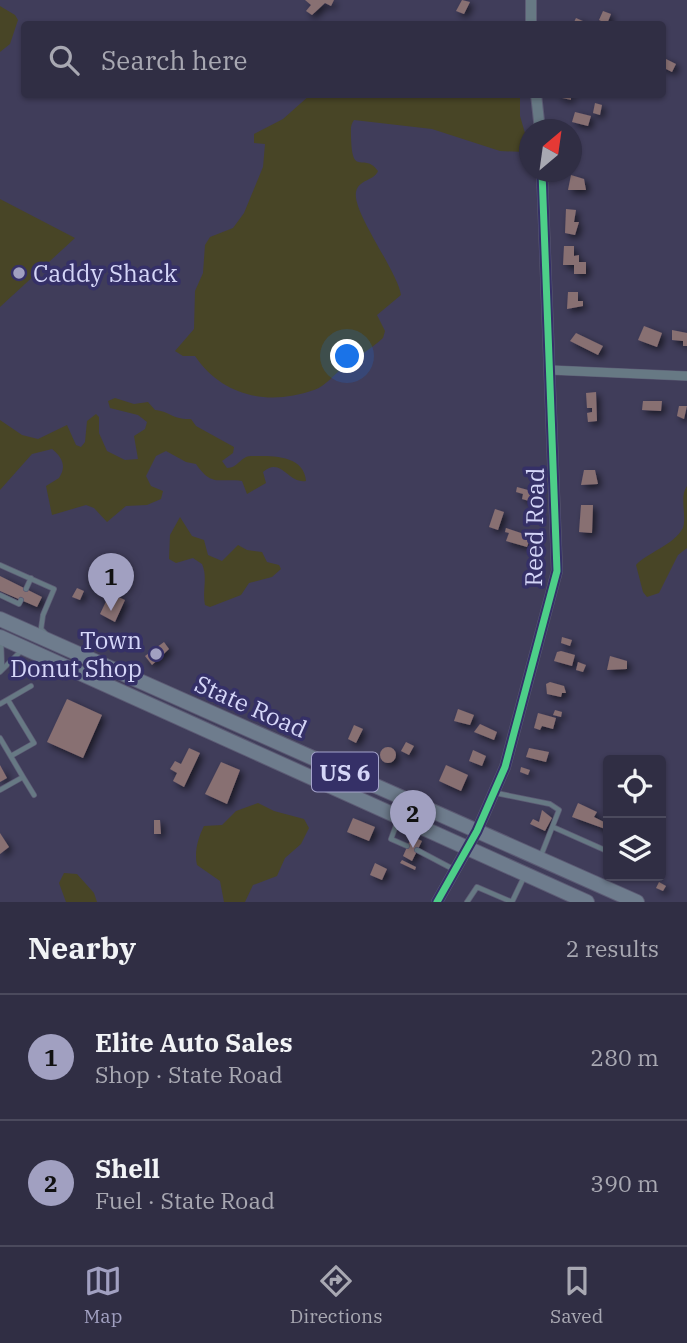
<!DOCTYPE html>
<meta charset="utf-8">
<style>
:root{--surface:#302e44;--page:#38364b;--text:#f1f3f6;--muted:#a8a8b2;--line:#4b4a5d;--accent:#a1a0c1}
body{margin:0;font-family:"IBM Plex Serif",serif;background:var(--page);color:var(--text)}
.controls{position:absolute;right:21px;bottom:21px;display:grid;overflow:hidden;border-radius:7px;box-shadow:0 2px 5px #0004}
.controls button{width:63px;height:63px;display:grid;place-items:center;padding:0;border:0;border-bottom:2px solid var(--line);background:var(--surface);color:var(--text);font:35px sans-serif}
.compass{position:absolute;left:519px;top:119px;width:63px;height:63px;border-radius:50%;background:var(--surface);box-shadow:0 2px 5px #0004;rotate:29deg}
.you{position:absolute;left:348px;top:357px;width:24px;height:24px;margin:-18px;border:5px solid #fff;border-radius:50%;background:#1a73e8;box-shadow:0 0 0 10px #1a73e833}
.badge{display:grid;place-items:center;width:46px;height:46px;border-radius:50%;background:var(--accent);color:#111;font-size:23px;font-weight:700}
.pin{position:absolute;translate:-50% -58px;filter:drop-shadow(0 2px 4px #0008)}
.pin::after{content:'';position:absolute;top:37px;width:24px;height:21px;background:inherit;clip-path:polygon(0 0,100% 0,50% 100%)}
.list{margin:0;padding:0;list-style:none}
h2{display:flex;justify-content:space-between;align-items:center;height:91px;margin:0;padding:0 28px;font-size:30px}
h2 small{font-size:23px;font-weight:400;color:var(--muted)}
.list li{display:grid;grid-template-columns:46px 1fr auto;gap:21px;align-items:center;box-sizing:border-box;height:126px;padding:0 28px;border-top:2px solid var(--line)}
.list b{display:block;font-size:26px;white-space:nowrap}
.list p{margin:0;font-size:23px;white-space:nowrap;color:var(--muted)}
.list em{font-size:23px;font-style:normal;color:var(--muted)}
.icon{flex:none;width:38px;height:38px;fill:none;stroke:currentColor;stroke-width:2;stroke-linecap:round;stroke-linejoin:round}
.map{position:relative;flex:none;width:687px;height:902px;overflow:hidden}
.search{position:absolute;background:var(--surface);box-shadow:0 2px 5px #0004;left:21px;right:21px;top:21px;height:77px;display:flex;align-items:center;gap:18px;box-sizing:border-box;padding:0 24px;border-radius:7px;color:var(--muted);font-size:26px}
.sheet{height:343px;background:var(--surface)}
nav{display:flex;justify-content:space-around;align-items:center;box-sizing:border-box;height:98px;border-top:2px solid var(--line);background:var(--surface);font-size:19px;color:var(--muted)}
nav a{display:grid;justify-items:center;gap:4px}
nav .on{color:var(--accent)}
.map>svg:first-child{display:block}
</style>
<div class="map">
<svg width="687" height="902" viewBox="0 0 687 902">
<defs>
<filter id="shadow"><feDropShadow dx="3.5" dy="3.5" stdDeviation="3.5" flood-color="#0009"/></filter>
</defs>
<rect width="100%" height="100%" fill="#403d5a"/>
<!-- green -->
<path fill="#484526" d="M 0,6 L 15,15 L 18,20 L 10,44 L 0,52 Z
M 310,95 L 520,95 L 520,116 L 529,147 L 525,152 L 500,151 L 432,129 L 354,120 C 350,126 351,129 351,137 C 352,179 364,151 378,171 C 374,181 359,179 356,192 C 352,212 398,272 401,295 L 377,315 L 385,331 L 383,338 C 371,349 357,357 344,367 C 334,374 326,386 314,390 C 269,406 223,397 195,356 L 183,356 L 175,351 L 194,329 L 195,291 L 203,273 L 205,245 L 210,237 L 233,228 L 244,213 L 263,167 L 265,144 L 254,143 L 254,134 L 283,119 Z
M 0,199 L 75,238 L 0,307 Z
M 115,398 L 134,404 L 148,402 L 155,410 C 169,411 173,420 191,419 L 196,426 L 234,447 L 233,453 L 222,461 L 227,468 C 238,468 241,456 251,456 C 270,456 304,454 306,481 C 288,484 281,456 263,472 L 266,483 L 247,494 L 242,481 C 217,478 212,487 196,464 L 186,462 L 166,451 L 156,456 L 146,476 L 151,486 L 163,491 L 161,499 L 147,505 L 126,506 L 107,522 L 94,508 L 86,505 L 52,515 L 46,486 L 59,478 C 67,466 62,457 52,449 L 32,454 L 0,490 L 0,420 L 22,435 L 38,439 L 67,425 L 76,445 L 81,447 L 85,442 L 87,421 L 96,414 L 99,417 L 99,433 L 107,451 L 125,460 L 138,459 L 134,436 L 145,429 L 147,422 L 138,415 L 110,408 L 108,401 Z
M 687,486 L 687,548 L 678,555 L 659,593 L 647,597 L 643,592 L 636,565 C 645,554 674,545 683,528 C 687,515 679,497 687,486 Z
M 180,517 L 192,536 L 204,540 L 208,555 L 222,561 L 238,545 L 247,550 L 262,552 L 267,562 L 279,565 L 281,569 L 272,577 L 249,583 L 241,595 L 210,607 L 205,605 C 202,591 208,577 202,564 L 193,558 L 176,563 L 169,559 L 170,535 Z
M 258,803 L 274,811 L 304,819 L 309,828 L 301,844 L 285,858 L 277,876 L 253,885 L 245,902 L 224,902 L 220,881 L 197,865 C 194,852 198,838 204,826 L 222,825 L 236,811 Z
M 64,873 L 77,874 L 94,893 L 97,902 L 66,902 L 59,883 Z"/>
<!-- building -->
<path fill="#886f72" filter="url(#shadow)" d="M 305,0 L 334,0 L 331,6 L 325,3 L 312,15 L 306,11 L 311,5 Z
M 462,0 L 470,2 L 464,14 L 456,11 Z
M 603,11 L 611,14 L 607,24 L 599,20 Z
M 576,18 L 585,22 L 584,24 L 573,24 Z
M 662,57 L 676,64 L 672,72 L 662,67 Z
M 559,94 L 571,94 L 571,100 L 558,97 Z
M 595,103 L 602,105 L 600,115 L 593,113 Z
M 575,112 L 591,116 L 588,126 L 572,122 Z
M 571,175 L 584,179 L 586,190 L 568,190 Z
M 566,209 L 576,210 L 574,222 L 579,222 L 575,235 L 565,233 Z
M 564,246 L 574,246 L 574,256 L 579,255 L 579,262 L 586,262 L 586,274 L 574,274 L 574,265 L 563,265 Z
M 568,292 L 578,292 L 578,301 L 583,301 L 583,306 L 567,309 Z
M 644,326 L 662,333 L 657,347 L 638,340 Z
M 672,330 L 687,333 L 687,346 L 683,346 L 683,341 L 672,340 Z
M 576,333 L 603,346 L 598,355 L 570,341 Z
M 596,392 L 597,421 L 588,422 L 587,413 L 592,412 L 592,408 L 587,408 L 586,393 Z
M 643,401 L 662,401 L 661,411 L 642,410 Z
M 679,406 L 687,406 L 684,419 L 677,416 Z
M 584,470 L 595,470 L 598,484 L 581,485 Z
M 517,487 L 539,493 L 536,503 L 522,499 L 523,494 L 516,492 Z
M 581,505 L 593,505 L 592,533 L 579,532 Z
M 495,509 L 504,512 L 498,530 L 489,527 Z
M 506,528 L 524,534 L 523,537 L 530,539 L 527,547 L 506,541 L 509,533 L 505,532 Z
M 0,576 L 42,597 L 37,607 L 0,591 Z
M 77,588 L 84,591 L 80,600 L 72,597 Z
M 110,593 L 125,600 L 115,622 L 100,614 Z
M 562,637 L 572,640 L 570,646 L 561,643 Z
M 164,642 L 169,649 L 152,665 L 145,656 Z
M 561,651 L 575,655 L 572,666 L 554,661 L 557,652 Z
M 610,656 L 627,661 L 627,669 L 607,670 Z
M 578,662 L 586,665 L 583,672 L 576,670 Z
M 550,682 L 564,686 L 566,693 L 562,693 L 561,697 L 547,694 L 546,684 Z
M 67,699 L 102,715 L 83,758 L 47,742 Z
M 458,709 L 474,715 L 470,725 L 454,721 Z
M 555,710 L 562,712 L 561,717 L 553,715 Z
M 538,713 L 556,718 L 553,729 L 542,726 L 540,730 L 534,728 Z
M 480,724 L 497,732 L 494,740 L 474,732 Z
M 354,725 L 363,729 L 356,743 L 348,739 Z
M 406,742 L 414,746 L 409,755 L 401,751 Z
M380 755a8 8 0 1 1 16 0a8 8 0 1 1-16 0Z
M 189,748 L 200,753 L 184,787 L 173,781 L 177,773 L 170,769 L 175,761 L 181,764 Z
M 529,748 L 549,752 L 546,762 L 526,757 Z
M 473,750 L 486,756 L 482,766 L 469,761 Z
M 221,762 L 240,770 L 227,804 L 205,794 Z
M 0,765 L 7,778 L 0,782 Z
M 446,765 L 468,775 L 461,791 L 439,781 Z
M 521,767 L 530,770 L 528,775 L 520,772 Z
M 578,803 L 597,812 L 594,817 L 608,824 L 608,830 L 572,817 Z
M 542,810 L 552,818 L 545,831 L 530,824 L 533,819 L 539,822 Z
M 353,818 L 375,827 L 369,841 L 347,832 Z
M 154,820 L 160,820 L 161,834 L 154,834 Z
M 0,833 L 9,847 L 0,854 Z
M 412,836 L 422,841 L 412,861 L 403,856 Z
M 402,860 L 416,867 L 415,870 L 400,863 Z
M 375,863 L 387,869 L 382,880 L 370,875 Z
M 659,882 L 666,886 L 663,891 L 656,888 Z"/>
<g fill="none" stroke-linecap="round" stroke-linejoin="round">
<defs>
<path id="service" d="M 0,565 L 54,589 L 43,615 L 41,629 L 45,633
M 26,589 L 31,578
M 0,595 L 19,604 L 21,600
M 1,641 L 2,668
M 0,672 L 21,651
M 8,700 L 34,743 L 11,756
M 0,704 L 31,686
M 0,738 L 23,777 L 0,790
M 23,777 L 34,795
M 496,793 L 550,804 L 559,810 L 540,858
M 398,820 L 391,839 L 407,846
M 553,827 L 607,851
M 417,850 L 453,869
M 467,902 L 477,887 L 512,902 L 524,877"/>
<path id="minor" d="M 550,370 L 687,376"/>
<path id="tertiary" d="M 531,24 L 531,0
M 536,94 L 540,130
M 437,902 L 477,831 L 505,767 L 557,571 L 542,172"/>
<path id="primary" d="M 0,619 L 637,902
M 0,637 L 587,902"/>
</defs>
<!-- service casing -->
<use href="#service" stroke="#5c5b74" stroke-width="6"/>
<!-- minor casing -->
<use href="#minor" stroke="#5c5b74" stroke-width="10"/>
<!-- tertiary casing -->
<use href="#tertiary" stroke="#5c5b74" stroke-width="12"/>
<!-- primary casing -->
<use href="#primary" stroke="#5c5b74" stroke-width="16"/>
<!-- service -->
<use href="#service" stroke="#677984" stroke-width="4.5"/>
<!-- minor -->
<use href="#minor" stroke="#677984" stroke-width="9"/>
<!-- tertiary -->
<use href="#tertiary" stroke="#677984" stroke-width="10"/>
<!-- primary -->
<use href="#primary" stroke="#6e7c8d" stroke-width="14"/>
<defs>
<path id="cycleway" d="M 437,902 L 477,831 L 505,767 L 557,571 L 542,172"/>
</defs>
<!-- cycleway casing -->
<use href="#cycleway" stroke="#353067" stroke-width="11"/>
<!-- cycleway -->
<use href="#cycleway" stroke="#4dcf88" stroke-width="7"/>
</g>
<!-- markers -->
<g fill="#a1a0c1" stroke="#353067" stroke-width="2.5">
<circle cx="19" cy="273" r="7"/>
<circle cx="156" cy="654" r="7"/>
</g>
<g text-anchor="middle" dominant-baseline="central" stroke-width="7" stroke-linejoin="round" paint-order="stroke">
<!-- shield labels -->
<rect fill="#353067" stroke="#a5a4cc" stroke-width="2" x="312" y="752.5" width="66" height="39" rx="5"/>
<g font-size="23" font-weight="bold" fill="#d5d6f8">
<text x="345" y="772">US 6</text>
</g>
<!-- poi labels -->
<g font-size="24" fill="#d5d6f8" stroke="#353067" text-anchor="start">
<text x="33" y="273">Caddy Shack</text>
<text x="142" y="640" text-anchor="end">Town<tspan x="142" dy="28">Donut Shop</tspan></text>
</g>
<!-- street labels -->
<g font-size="24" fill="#d5d6f8" stroke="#353067">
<text transform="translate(534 527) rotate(-89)">Reed Road</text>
<text transform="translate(251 706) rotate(24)">State Road</text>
</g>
</g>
</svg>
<div class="controls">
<button><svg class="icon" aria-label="locate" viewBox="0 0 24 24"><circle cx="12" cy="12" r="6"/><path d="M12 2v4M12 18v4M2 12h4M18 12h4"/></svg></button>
<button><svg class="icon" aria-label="layers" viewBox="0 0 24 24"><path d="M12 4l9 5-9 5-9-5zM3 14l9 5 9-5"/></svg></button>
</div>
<svg class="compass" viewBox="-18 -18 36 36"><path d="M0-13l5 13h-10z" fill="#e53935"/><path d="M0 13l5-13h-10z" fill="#a8a8b2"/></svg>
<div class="you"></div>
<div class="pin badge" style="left:111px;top:611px">1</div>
<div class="pin badge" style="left:413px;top:848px">2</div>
<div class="search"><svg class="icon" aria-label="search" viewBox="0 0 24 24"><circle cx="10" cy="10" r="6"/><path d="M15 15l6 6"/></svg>Search here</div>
</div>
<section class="sheet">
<h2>Nearby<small>2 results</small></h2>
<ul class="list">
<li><span class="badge">1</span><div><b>Elite Auto Sales</b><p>Shop · State Road</p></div><em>280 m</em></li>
<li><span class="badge">2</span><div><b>Shell</b><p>Fuel · State Road</p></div><em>390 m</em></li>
</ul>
</section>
<nav>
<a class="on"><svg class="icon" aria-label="map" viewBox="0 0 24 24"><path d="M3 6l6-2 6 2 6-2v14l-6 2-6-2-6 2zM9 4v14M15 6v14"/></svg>Map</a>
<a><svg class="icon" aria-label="directions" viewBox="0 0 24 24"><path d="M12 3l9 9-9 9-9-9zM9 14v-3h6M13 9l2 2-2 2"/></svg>Directions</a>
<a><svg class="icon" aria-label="saved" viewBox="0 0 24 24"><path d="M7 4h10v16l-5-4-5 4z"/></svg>Saved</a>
</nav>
